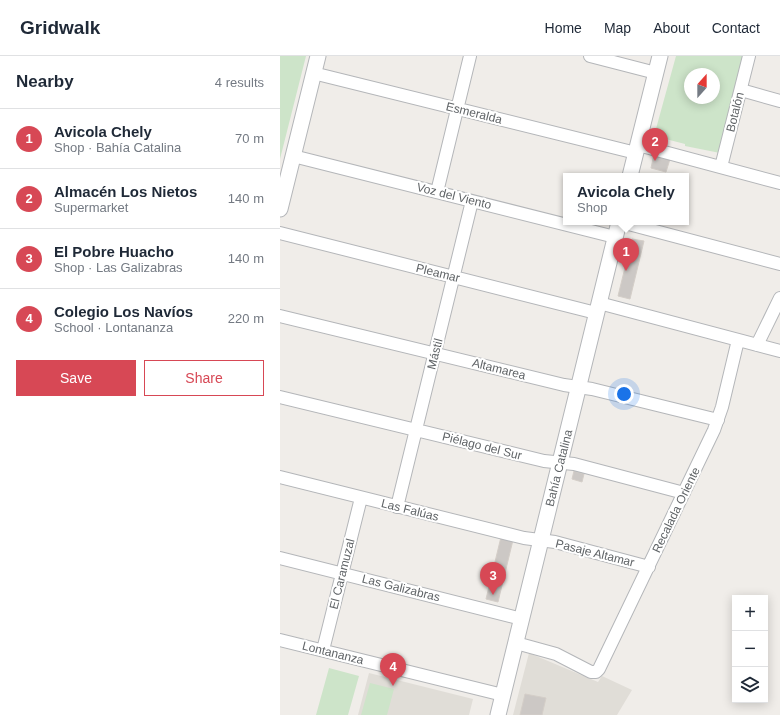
<!DOCTYPE html>
<meta charset="utf-8">
<style>
:root{--surface:#fff;--page:#f2f2f3;--text:#1f2937;--muted:#747a83;--line:#e0e1e3;--accent:#d74855}
body{margin:0;font-family:Helvetica,sans-serif;background:var(--page);color:var(--text)}
.controls{position:absolute;right:12px;bottom:12px;display:grid;overflow:hidden;border-radius:0px;box-shadow:0 2px 10px #0003}
.controls button{width:36px;height:36px;display:grid;place-items:center;padding:0;border:0;border-bottom:1px solid var(--line);background:var(--surface);color:var(--text);font:20px sans-serif}
.compass{position:absolute;left:404px;top:12px;width:36px;height:36px;border-radius:50%;background:var(--surface);box-shadow:0 2px 10px #0003;rotate:21deg}
.you{position:absolute;left:344px;top:338px;width:14px;height:14px;margin:-10px;border:3px solid #fff;border-radius:50%;background:#1a73e8;box-shadow:0 0 0 6px #1a73e833}
.badge{display:grid;place-items:center;width:26px;height:26px;border-radius:50%;background:var(--accent);color:#fff;font-size:13px;font-weight:700}
.pin{position:absolute;translate:-50% -33px;filter:drop-shadow(0 1px 2px #0008)}
.pin::after{content:'';position:absolute;top:21px;width:14px;height:12px;background:inherit;clip-path:polygon(0 0,100% 0,50% 100%)}
.popup{position:absolute;left:283px;top:117px;width:126px;height:52px;box-sizing:border-box;display:grid;place-content:center;border-radius:0px;background:var(--surface);filter:drop-shadow(0 1px 3px #0005);font-size:13px;white-space:nowrap;color:var(--muted)}
.popup b{font-size:15px;color:var(--text)}
.popup::after{content:'';position:absolute;left:50%;top:100%;margin-left:-8px;border:8px solid transparent;border-top-color:var(--surface)}
.list{margin:0;padding:0;list-style:none}
h2{display:flex;justify-content:space-between;align-items:center;height:52px;margin:0;padding:0 16px;font-size:17px}
h2 small{font-size:13px;font-weight:400;color:var(--muted)}
.list li{display:grid;grid-template-columns:26px 1fr auto;gap:12px;align-items:center;box-sizing:border-box;height:60px;padding:0 16px;border-top:1px solid var(--line)}
.list b{display:block;font-size:15px;white-space:nowrap}
.list p{margin:0;font-size:13px;white-space:nowrap;color:var(--muted)}
.list em{font-size:13px;font-style:normal;color:var(--muted)}
.actions{display:flex;gap:8px;padding:12px 16px}
.actions a{flex:1;padding:9px 0;border:1px solid var(--accent);border-radius:0px;text-align:center;font-size:14px;color:var(--accent)}
.actions .main{background:var(--accent);color:#fff}
.icon{flex:none;width:22px;height:22px;fill:none;stroke:currentColor;stroke-width:2;stroke-linecap:round;stroke-linejoin:round}
.map{position:relative;flex:none;width:500px;height:659px;overflow:hidden}
header{display:flex;align-items:center;gap:24px;box-sizing:border-box;height:56px;padding:0 20px;background:var(--surface);border-bottom:1px solid var(--line)}
header strong{font-size:19px}
nav{display:flex;gap:22px;margin-inline-start:auto;font-size:14px}
main{display:flex}
aside{flex:1;background:var(--surface)}
.map>svg:first-child{display:block}
</style>
<header>
<strong>Gridwalk</strong>
<nav><a>Home</a><a>Map</a><a>About</a><a>Contact</a></nav>
</header>
<main>
<aside>
<h2>Nearby<small>4 results</small></h2>
<ul class="list">
<li><span class="badge">1</span><div><b>Avicola Chely</b><p>Shop · Bahía Catalina</p></div><em>70 m</em></li>
<li><span class="badge">2</span><div><b>Almacén Los Nietos</b><p>Supermarket</p></div><em>140 m</em></li>
<li><span class="badge">3</span><div><b>El Pobre Huacho</b><p>Shop · Las Galizabras</p></div><em>140 m</em></li>
<li><span class="badge">4</span><div><b>Colegio Los Navíos</b><p>School · Lontananza</p></div><em>220 m</em></li>
</ul>
<div class="actions"><a class="main">Save</a><a>Share</a></div>
</aside>
<div class="map">
<svg width="500" height="659" viewBox="0 0 500 659">
<rect width="100%" height="100%" fill="#f0ede9"/>
<!-- education -->
<path fill="#e0ddd7" d="M 249,597 L 318,626 L 322,620 L 352,634 L 337,659 L 233,659 Z
M 89,617 L 193,643 L 189,659 L 78,659 Z"/>
<!-- green -->
<path fill="#cde4c9" fill-rule="evenodd" d="M 0,0 L 26,0 L 0,103 Z
M 396,0 L 464,0 L 440,97 L 405,90 L 405,88 L 374,80 ZM 410,18 L 434,18 L 434,42 L 410,42 Z
M 49,612 L 79,620 L 68,659 L 36,659 Z
M 90,627 L 114,633 L 107,659 L 81,659 Z"/>
<!-- building -->
<path fill="#ccc8c5" stroke="#d4cec8" d="M 374,98 L 390,103 L 386,116 L 371,112 Z
M 352,183 L 364,185 L 350,243 L 338,240 Z
M 294,415 L 304,418 L 302,426 L 292,423 Z
M 221,481 L 233,484 L 218,546 L 206,543 Z
M 245,638 L 266,642 L 262,659 L 240,659 Z"/>
<g fill="none" stroke-linecap="round" stroke-linejoin="round">
<defs>
<path id="minor" d="M 310,0 L 376,17
M 33,17 L 356,97
M 461,34 L 500,45
M 358,89 L 500,127
M 13,100 L 335,181
M 441,111 L 469,0
M 157,136 L 190,0
M 341,166 L 500,208
M 0,177 L 316,257
M 319,247 L 500,295
M 0,260 L 284,329 L 312,333 L 438,364
M 477,289 L 500,242
M 0,341 L 264,405 L 294,408 L 404,437
M 0,421 L 244,482 L 275,486 L 369,511
M 117,451 L 192,145
M 0,502 L 242,563
M 0,584 L 223,639
M 236,587 L 276,598 L 311,616 L 316,616 L 319,613 L 434,374 L 442,351 L 458,284
M 43,594 L 81,442"/>
<path id="tertiary" d="M 350,120 L 380,0
M 0,153 L 38,0
M 218,659 L 339,166"/>
</defs>
<!-- minor casing -->
<use href="#minor" stroke="#b4b6b9" stroke-width="14"/>
<!-- tertiary casing -->
<use href="#tertiary" stroke="#b4b6b9" stroke-width="17"/>
<!-- minor -->
<use href="#minor" stroke="#fff" stroke-width="12"/>
<!-- tertiary -->
<use href="#tertiary" stroke="#fff" stroke-width="15"/>
</g>
<g text-anchor="middle" dominant-baseline="central" stroke-width="4" stroke-linejoin="round" paint-order="stroke">
<!-- street labels -->
<g font-size="12" fill="#606467" stroke="#fff">
<text transform="translate(455 56) rotate(-76)">Botalón</text>
<text transform="translate(194 57) rotate(14)">Esmeralda</text>
<text transform="translate(174 140) rotate(14)">Voz del Viento</text>
<text transform="translate(158 217) rotate(14)">Pleamar</text>
<text transform="translate(155 298) rotate(-76)">Mástil</text>
<text transform="translate(219 313) rotate(14)">Altamarea</text>
<text transform="translate(202 390) rotate(14)">Piélago del Sur</text>
<text transform="translate(279 412) rotate(-76)">Bahía Catalina</text>
<text transform="translate(130 454) rotate(14)">Las Falúas</text>
<text transform="translate(396 454) rotate(-64)">Recalada Oriente</text>
<text transform="translate(315 497) rotate(14)">Pasaje Altamar</text>
<text transform="translate(62 518) rotate(-76)">El Caramuzal</text>
<text transform="translate(121 532) rotate(14)">Las Galizabras</text>
<text transform="translate(53 597) rotate(14)">Lontananza</text>
</g>
</g>
</svg>
<div class="controls">
<button>+</button>
<button>−</button>
<button><svg class="icon" aria-label="layers" viewBox="0 0 24 24"><path d="M12 4l9 5-9 5-9-5zM3 14l9 5 9-5"/></svg></button>
</div>
<svg class="compass" viewBox="-18 -18 36 36"><path d="M0-13l5 13h-10z" fill="#e53935"/><path d="M0 13l5-13h-10z" fill="#747a83"/></svg>
<div class="you"></div>
<div class="pin badge" style="left:346px;top:215px">1</div>
<div class="popup"><b>Avicola Chely</b>Shop</div>
<div class="pin badge" style="left:375px;top:105px">2</div>
<div class="pin badge" style="left:213px;top:539px">3</div>
<div class="pin badge" style="left:113px;top:630px">4</div>
</div>
</main>
